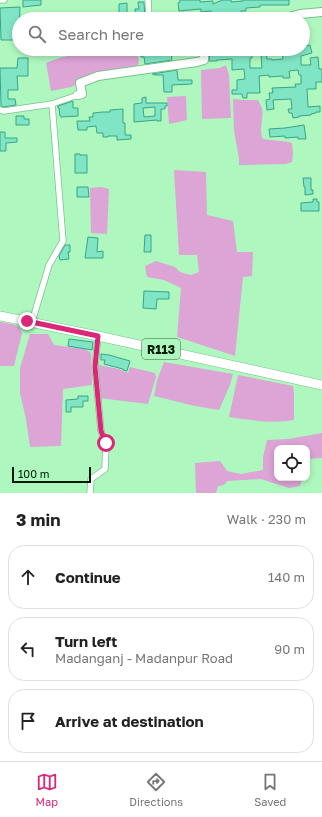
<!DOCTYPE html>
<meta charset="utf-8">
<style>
:root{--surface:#fff;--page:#f6f6f6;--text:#222;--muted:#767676;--line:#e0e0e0;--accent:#db2777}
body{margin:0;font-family:"Golos Text",sans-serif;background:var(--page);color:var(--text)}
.controls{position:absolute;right:12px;bottom:12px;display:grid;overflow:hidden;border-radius:8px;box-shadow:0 2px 6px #0003}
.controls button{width:36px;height:36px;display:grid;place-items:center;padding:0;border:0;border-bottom:1px solid var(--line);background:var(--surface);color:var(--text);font:20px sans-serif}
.scale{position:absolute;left:12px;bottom:10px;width:79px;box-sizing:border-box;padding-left:4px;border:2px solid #001c08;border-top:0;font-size:11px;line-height:14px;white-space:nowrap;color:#001c08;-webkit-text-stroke:3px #aef8bf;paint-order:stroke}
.stop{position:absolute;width:12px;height:12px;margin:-9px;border:3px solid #db2777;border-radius:50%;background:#fff}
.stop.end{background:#db2777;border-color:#fff;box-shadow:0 1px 4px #0008}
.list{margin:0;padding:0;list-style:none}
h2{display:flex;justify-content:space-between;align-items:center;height:52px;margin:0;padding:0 16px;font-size:17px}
h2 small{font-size:13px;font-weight:400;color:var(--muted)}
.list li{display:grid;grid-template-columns:26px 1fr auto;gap:12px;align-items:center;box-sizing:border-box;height:64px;margin:0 8px 8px;padding:0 8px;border:1px solid var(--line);border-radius:16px}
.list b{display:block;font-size:15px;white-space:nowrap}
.list p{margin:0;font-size:13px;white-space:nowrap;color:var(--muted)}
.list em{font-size:13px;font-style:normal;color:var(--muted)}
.icon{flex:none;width:22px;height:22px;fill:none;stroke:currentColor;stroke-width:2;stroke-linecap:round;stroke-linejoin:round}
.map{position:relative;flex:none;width:322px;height:493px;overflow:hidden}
.search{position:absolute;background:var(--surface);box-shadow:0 2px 6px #0003;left:12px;right:12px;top:12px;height:44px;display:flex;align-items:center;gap:10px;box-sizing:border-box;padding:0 14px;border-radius:22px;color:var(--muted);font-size:15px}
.sheet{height:268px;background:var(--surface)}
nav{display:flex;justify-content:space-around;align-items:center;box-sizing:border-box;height:56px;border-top:1px solid var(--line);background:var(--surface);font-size:11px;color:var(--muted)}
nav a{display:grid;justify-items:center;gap:2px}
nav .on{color:var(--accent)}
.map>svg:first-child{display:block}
</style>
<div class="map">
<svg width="322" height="493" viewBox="0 0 322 493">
<rect width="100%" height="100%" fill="#aef8bf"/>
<!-- water -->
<path fill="#dda4d6" d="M 95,49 L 137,49 L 139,63 L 131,73 L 94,77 L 71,87 L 51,91 L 46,63 C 62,56 79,54 95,49 Z
M 226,65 L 229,75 L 231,118 L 202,119 L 201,70 L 220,68 Z
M 186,96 L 187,120 L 169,124 L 167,97 Z
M 233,99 L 243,100 L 258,100 C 259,102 261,106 262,109 C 264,119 258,130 263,139 C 273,141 283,140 292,143 L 293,153 L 292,162 L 286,164 L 239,165 L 239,158 L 234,131 Z
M 174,170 L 206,172 L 207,215 L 233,221 L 237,252 L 253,252 L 252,276 L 243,277 L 235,356 L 177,337 L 181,288 L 164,280 L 147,277 L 145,266 L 156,261 L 175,267 L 180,272 L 191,275 L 199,272 L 197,255 L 179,255 Z
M 102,187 L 109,189 L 107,234 L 91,233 L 90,188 Z
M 0,322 L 12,324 L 19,327 L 22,333 L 14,366 L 0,366 Z
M 30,334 L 48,334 L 54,345 L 85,349 L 91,353 L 92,385 L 63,389 L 61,446 L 30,447 L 26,419 L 20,393 L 20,368 Z
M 164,362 L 233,374 L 230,385 L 219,410 L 195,406 L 154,396 L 157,380 Z
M 99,365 L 119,369 L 128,373 L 130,367 L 155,373 L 156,377 L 148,404 L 99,398 Z
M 238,375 L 293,386 L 294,393 L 294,420 C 272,424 251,420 229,417 Z
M 322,433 L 322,458 L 307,459 L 307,448 L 277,448 L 277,478 L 302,478 L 300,486 L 289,488 L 261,479 L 227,481 L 224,485 L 218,486 L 216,493 L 196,493 L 195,463 L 220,461 L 227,471 L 241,474 L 263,470 L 263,457 L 267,440 L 288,439 Z"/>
<!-- building -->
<path fill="#7fe5c4" stroke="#39a486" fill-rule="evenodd" d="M 23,0 L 41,0 L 41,5 L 23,7 Z
M 180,0 L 200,0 L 200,2 L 213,1 L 213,4 L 222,0 L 231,0 L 231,2 L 243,1 L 243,0 L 289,0 L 289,5 L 260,5 L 260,7 L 246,8 L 246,11 L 241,11 L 242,18 L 212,19 L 211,11 L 201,12 L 201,9 L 179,11 L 178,3 L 180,2 Z
M 138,2 L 144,2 L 145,19 L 136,19 L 135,9 L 139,9 Z
M 127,3 L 127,14 L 119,15 L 119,4 Z
M 20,7 L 19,36 L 13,36 L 14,40 L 1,40 L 0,8 Z
M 310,45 L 312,53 L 301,56 L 301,65 L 311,65 L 310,58 L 318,57 L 319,69 L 322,69 L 322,82 L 316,82 L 316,89 L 307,89 L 308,107 L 320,106 L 320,112 L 316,112 L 316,113 L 311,114 L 311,115 L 299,116 L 299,117 L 293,118 L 292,113 L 289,113 L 288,109 L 292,109 L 291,99 L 273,100 L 274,109 L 267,110 L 266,100 L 270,99 L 269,93 L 273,93 L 272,88 L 296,87 L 295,84 L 301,84 L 301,75 L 299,75 L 298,70 L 289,71 L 290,78 L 283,78 L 283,76 L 269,77 L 269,75 L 259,76 L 260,93 L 247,93 L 247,98 L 243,98 L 242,94 L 232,94 L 232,90 L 237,90 L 237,80 L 245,79 L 244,69 L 232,70 L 232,59 L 217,60 L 217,61 L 209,61 L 210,49 L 238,49 L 238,54 L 252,53 L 252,49 L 266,49 L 267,59 L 272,59 L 272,60 L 283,59 L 282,49 L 303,49 L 303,47 ZM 252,54 L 261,54 L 262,68 L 250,68 L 250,58 L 252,58 Z
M 140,49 L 171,49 L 172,60 L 145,64 L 144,57 L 141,57 Z
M 18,58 L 28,58 L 28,76 L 17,76 L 18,90 L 8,90 L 8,99 L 15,99 L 16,105 L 4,107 L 1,106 L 0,68 L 17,68 Z
M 177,70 L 178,80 L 192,80 L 192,84 L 172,85 L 172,92 L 164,92 L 163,75 L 154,75 L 154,74 L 152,74 Z
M 146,97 L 146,103 L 167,103 L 167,106 L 165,106 L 165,109 L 161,109 L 161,121 L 157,121 L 157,120 L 134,122 L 134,104 L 142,103 L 142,98 ZM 155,107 L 155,116 L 144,117 L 143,108 Z
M 73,101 L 73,108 L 78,108 L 78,116 L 61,117 L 61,116 L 60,116 L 59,108 L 58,108 L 58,106 Z
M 123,109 L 123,123 L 125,123 L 125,135 L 131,135 L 131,139 L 117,140 L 117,136 L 108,136 L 108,137 L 103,137 L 103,133 L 97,133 L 96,126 L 87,127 L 87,130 L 78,130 L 77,121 L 90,121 L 89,117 L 93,117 L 93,113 L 103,112 L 110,112 L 110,110 Z
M 16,116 L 24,116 L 24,119 L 29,119 L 29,125 L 16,125 Z
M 304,125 L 306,139 L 298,139 L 298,137 L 285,138 L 285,136 L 270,137 L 269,129 L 285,128 Z
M 0,132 L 5,132 L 5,138 L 17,138 L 17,142 L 6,143 L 6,151 L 0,151 Z
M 75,154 L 80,154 L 80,155 L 87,155 L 87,173 L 75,173 Z
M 303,178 L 311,178 L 311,190 L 313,190 L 313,194 L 305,195 L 305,187 L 304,187 Z
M 77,187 L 88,187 L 89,197 L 77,197 Z
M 313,199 L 317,199 L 317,202 L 319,202 L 319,211 L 301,211 L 301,203 L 313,202 Z
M 145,235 L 151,235 L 151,252 L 144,252 Z
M 88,237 L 98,238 L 97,252 L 103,251 L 103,258 L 85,258 Z
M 65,245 L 70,245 L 70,252 L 68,252 L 69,259 L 60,260 L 59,256 Z
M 144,291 L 169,292 L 169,299 L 157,299 L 156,309 L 143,308 Z
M 69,339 L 93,342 L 92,350 L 68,346 Z
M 101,354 L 109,355 L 130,361 L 127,371 L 123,370 L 123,369 L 104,364 L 105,360 L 101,360 Z
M 78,396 L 88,396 L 88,401 L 83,401 L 83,407 L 71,407 L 71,412 L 66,412 L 66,400 L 78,399 Z"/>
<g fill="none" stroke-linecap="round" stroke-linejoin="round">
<defs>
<path id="street" d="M 0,0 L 4,0
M 148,0 L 149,19
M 0,110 L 4,111 L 52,104 L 78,95
M 32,322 L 49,265 L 63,241 L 52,104
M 90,493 L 91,479 L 105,469 L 106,443 L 101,431 L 95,367 L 98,336"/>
<path id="secondary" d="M 281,19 L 300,14 L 322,12
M 78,95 L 82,94 L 80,83 L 98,76 L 197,62 L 204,60 L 204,49"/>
<path id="primary" d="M 0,316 L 98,336 L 322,385"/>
</defs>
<!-- street casing -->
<use href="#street" stroke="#79c28b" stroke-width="7"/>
<!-- secondary casing -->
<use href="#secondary" stroke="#79c28b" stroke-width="10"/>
<!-- primary casing -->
<use href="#primary" stroke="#79c28b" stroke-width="10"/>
<!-- street -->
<use href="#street" stroke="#fff" stroke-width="5.5"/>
<!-- secondary -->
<use href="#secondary" stroke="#fff" stroke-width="8"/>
<!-- primary -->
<use href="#primary" stroke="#fff" stroke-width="9"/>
</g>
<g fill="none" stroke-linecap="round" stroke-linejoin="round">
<!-- route -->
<path stroke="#db2777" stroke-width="5" d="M 27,321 L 98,336 L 95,367 L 101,431 L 106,443"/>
</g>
<g text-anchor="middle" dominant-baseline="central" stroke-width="3" stroke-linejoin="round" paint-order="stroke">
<!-- shield labels -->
<rect fill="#aef8bf" stroke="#345e3f" stroke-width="1" x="142" y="339" width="38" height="20" rx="3"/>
<g font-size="12" font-weight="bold" fill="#001c08">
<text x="161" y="349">R113</text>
</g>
</g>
</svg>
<div class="controls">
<button><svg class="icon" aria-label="locate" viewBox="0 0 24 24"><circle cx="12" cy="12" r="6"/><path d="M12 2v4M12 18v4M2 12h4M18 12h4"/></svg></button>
</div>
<div class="scale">100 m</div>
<div class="stop" style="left:106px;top:443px"></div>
<div class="stop end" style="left:27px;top:321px"></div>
<div class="search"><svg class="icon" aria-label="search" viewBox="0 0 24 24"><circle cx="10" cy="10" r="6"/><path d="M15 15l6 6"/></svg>Search here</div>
</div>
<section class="sheet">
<h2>3 min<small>Walk · 230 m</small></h2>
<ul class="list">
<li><svg class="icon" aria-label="ahead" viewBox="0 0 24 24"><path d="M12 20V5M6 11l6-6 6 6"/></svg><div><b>Continue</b></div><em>140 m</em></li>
<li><svg class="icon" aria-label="left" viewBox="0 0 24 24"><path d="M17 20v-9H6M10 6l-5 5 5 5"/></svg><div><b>Turn left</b><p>Madanganj - Madanpur Road</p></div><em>90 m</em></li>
<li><svg class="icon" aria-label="arrive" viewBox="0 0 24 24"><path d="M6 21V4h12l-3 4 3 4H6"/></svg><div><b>Arrive at destination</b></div></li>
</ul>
</section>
<nav>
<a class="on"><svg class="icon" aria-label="map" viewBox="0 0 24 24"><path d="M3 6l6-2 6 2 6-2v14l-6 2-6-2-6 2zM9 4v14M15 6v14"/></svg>Map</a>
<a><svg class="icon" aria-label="directions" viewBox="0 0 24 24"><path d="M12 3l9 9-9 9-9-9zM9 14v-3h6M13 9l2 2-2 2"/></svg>Directions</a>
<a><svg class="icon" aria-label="saved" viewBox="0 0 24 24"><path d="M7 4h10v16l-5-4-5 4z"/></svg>Saved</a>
</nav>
